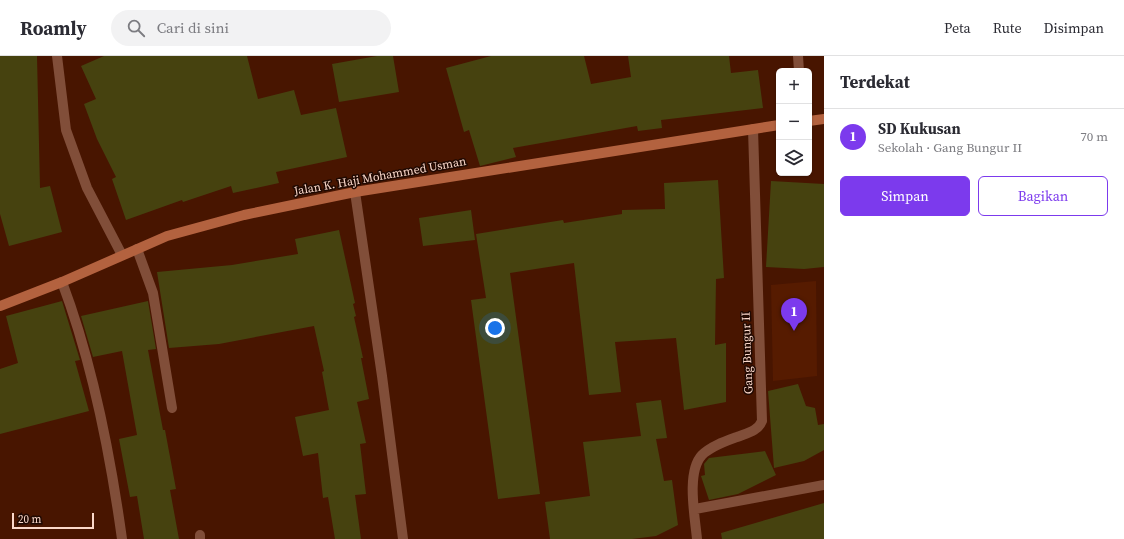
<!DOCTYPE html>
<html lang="id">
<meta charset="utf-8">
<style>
:root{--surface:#fff;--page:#f2f2f3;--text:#2b2b33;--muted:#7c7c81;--line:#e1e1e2;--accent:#7c3aed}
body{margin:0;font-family:"Source Serif 4",serif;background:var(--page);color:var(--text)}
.controls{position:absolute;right:12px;top:12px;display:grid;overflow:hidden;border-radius:6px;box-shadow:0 1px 3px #0004}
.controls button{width:36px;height:36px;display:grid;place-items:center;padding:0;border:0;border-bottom:1px solid var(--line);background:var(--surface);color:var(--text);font:20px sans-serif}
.scale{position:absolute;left:12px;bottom:10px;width:82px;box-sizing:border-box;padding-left:4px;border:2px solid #fbd8ca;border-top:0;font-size:11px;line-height:14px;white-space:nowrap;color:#fbd8ca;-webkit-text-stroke:3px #1f0902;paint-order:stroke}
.you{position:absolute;left:495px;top:272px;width:14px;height:14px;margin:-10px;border:3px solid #fff;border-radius:50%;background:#1a73e8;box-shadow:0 0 0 6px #1a73e833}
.badge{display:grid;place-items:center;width:26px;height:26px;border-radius:50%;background:var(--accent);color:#fff;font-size:13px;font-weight:700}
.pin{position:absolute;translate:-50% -33px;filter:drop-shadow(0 1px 2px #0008)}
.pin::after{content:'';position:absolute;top:21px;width:14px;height:12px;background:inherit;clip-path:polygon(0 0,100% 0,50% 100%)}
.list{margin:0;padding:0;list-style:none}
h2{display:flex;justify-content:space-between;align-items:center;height:52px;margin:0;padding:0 16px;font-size:17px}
h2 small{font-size:13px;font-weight:400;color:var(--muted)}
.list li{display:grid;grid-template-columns:26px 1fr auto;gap:12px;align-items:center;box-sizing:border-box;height:56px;padding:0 16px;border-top:1px solid var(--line)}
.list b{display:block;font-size:15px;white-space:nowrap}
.list p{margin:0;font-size:13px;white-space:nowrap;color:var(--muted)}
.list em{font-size:13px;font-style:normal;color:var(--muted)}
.actions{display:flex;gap:8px;padding:12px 16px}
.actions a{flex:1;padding:9px 0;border:1px solid var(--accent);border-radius:6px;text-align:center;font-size:14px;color:var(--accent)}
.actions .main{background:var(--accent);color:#fff}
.icon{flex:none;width:22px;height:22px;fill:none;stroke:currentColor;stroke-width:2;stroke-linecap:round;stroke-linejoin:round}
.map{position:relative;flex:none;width:824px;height:483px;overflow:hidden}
header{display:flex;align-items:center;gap:24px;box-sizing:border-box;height:56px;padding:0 20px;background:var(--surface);border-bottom:1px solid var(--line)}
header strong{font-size:19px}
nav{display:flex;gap:22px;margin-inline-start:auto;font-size:14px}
.search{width:280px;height:36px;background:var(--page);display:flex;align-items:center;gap:10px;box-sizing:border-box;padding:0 14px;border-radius:22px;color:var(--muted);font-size:15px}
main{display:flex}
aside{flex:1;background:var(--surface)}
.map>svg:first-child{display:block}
</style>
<header>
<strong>Roamly</strong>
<div class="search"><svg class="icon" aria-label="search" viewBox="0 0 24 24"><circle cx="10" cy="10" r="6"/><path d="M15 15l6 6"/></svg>Cari di sini</div>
<nav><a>Peta</a><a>Rute</a><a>Disimpan</a></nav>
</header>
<main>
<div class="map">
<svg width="824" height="483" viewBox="0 0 824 483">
<rect width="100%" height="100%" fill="#481500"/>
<!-- built -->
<path fill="#561b00" d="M 816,225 L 817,320 L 773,325 L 771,229 Z"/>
<!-- building -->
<path fill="#46420f" d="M 0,0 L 37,0 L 40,132 L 50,130 L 62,176 L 9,190 L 0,158 Z
M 104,0 L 247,0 L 258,43 L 294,34 L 301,59 L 336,52 L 347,101 L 276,116 L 279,127 L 233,137 L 231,130 L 183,146 L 182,144 L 126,164 L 112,123 L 116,121 L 97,83 L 84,48 L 96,43 L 81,10 Z
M 377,0 L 393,0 L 399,36 L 339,46 L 332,8 Z
M 491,0 L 584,0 L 591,28 L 631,21 L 628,0 L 729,0 L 731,17 L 758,14 L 763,52 L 661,64 L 662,72 L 638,75 L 637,70 L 513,92 L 516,101 L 480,110 L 469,74 L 464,76 L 446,12 Z
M 718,124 L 724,222 L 716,223 L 715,289 L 726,287 L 726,346 L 684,354 L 676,282 L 615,286 L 621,336 L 589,339 L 574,207 L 510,217 L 540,438 L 498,443 L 471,244 L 486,242 L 476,178 L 563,164 L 564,167 L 622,158 L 622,154 L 665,153 L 664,127 Z
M 771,125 L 824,128 L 824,211 L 804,213 L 766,211 Z
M 471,154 L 475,184 L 423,190 L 419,162 Z
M 339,174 L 355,247 L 353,248 L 356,260 L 354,261 L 363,302 L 361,302 L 369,343 L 357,346 L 366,387 L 360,388 L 366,438 L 355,439 L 361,483 L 335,483 L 328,441 L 323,442 L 318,397 L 303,400 L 295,361 L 329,354 L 322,316 L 324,315 L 314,270 L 219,288 L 169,292 L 157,216 L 232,209 L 298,198 L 295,183 Z
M 62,245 L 80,304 L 75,305 L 89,355 L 0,378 L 0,313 L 18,307 L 6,260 Z
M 148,245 L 156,293 L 148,294 L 163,374 L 165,374 L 176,433 L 170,434 L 179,483 L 144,483 L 137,440 L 130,441 L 119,383 L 137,379 L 122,295 L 93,301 L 81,260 Z
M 798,328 L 806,350 L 815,352 L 818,369 L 824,368 L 824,394 L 804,405 L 774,412 L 768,335 Z
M 661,344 L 667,382 L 656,383 L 664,425 L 672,424 L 678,469 L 656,480 L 632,483 L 550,483 L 545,446 L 590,440 L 583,386 L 641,380 L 636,347 Z
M 765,395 L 776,419 L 738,438 L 709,444 L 701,420 L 705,419 L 704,408 L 709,402 Z
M 824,447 L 824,483 L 722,483 L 721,477 Z"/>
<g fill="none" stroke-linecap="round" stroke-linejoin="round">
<!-- street -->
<path stroke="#814e39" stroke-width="10" d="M 57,0 L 66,74 L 87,132 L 122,199
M 798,0 L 799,15
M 355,136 L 382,320 L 403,483
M 137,193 L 153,237 L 172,352
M 62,226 C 93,308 110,396 122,483
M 695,453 L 824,429
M 200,479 L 200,483
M 697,483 C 695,461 686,416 702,399 C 711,390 726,385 737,381 C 747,377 758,375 762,365 L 753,73"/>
<!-- secondary -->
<path stroke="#b3623f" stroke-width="10" d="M 809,65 L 824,63
M 0,250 L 62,226 L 167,180 L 244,159 L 355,136 L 779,69"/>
</g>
<g text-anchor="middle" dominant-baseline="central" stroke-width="3" stroke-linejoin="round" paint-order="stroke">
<!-- street labels -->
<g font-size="12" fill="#fbd8ca" stroke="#1f0902">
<text transform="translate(380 120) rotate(-10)">Jalan K. Haji Mohammed Usman</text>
<text transform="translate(747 297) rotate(-92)">Gang Bungur II</text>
</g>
</g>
</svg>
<div class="controls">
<button>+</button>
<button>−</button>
<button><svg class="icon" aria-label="layers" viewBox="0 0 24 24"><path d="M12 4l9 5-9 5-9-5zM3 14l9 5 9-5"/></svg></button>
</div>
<div class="scale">20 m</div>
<div class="you"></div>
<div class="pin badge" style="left:794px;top:275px">1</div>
</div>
<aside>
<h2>Terdekat<small></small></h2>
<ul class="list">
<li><span class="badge">1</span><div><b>SD Kukusan</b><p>Sekolah · Gang Bungur II</p></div><em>70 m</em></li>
</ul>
<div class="actions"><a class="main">Simpan</a><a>Bagikan</a></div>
</aside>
</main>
